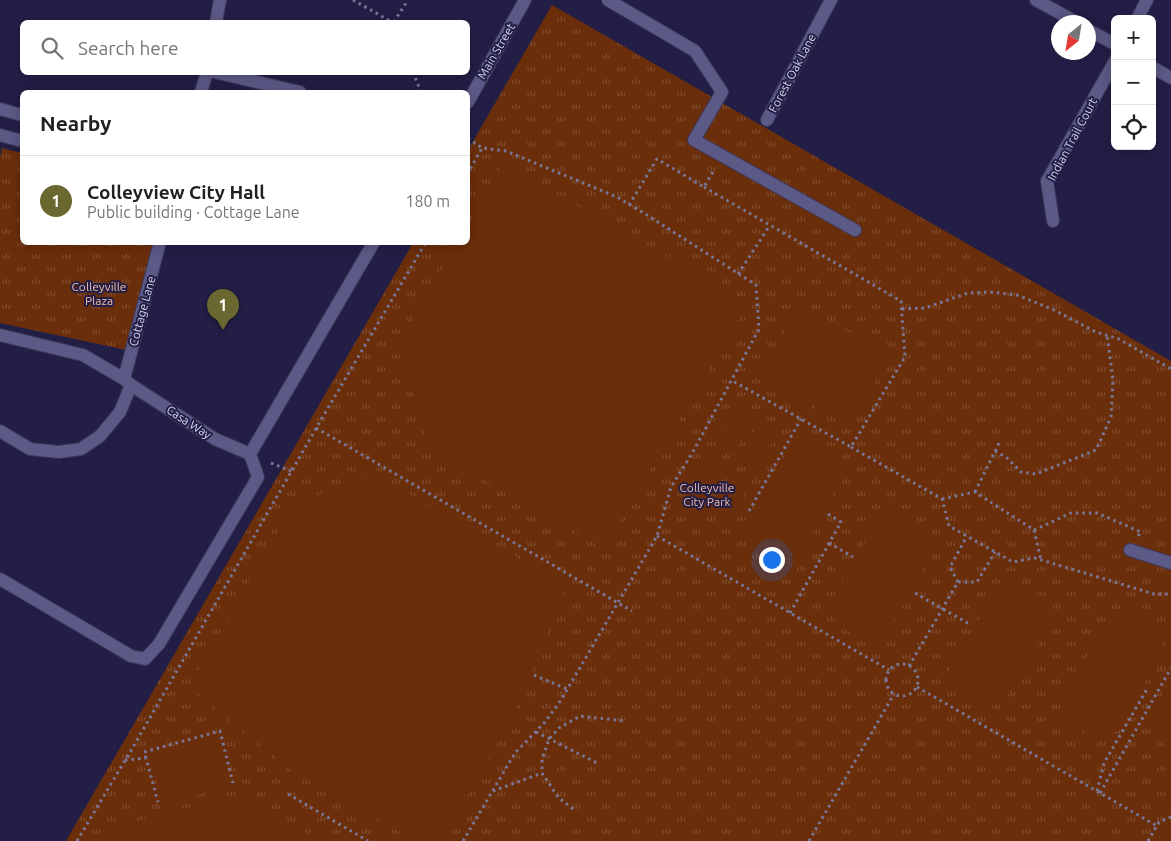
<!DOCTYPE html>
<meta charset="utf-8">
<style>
:root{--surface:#fff;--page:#f2f2f2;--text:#202124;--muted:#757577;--line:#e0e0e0;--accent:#6a6730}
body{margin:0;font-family:Ubuntu,sans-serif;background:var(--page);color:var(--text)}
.controls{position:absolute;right:15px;top:15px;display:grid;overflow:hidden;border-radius:8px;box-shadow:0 2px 12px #0003}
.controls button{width:45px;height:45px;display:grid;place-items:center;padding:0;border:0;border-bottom:1px solid var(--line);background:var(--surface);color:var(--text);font:25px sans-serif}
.compass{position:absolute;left:1051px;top:15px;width:45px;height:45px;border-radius:50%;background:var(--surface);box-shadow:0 2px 12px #0003;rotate:210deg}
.you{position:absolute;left:771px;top:559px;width:18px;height:18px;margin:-12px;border:4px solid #fff;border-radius:50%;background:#1a73e8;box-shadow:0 0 0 8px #1a73e833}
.badge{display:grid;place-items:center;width:32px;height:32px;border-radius:50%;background:var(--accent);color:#fff;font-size:16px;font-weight:700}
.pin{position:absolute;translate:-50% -41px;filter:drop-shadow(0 1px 2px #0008)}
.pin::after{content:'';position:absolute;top:26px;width:18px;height:15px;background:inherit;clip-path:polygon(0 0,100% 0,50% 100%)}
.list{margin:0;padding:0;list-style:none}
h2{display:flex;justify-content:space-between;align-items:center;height:65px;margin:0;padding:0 20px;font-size:21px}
h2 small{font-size:16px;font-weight:400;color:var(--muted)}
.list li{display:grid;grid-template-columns:32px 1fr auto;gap:15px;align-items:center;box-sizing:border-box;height:90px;padding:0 20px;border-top:1px solid var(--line)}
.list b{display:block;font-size:19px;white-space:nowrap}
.list p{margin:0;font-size:16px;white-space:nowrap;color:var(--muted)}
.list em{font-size:16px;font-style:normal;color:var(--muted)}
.icon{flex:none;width:28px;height:28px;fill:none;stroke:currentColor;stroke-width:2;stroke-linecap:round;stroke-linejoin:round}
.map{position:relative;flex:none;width:1171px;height:841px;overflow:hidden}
.search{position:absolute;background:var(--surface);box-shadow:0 2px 12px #0003;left:20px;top:20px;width:450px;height:55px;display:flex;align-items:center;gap:12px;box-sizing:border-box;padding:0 18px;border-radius:8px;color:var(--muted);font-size:19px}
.panel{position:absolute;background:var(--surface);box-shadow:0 2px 12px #0003;left:20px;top:90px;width:450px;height:155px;border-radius:8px}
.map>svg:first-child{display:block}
</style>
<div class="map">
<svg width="1171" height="841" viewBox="0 0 1171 841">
<defs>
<pattern id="park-tufts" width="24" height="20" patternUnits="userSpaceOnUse" patternTransform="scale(1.25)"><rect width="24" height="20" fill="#6b2e0b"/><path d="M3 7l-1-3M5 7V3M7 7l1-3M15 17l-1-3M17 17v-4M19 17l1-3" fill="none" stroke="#7f4c2f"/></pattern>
</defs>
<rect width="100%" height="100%" fill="#231e46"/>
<!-- park -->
<path fill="url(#park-tufts)" d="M 552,5 L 1171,361 L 1171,841 L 66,841 L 413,243 L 468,242 L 468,150 Z
M 2,148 L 22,153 L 22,242 L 163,243 L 136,352 L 0,323 L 0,158 Z"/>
<!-- pitch -->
<path fill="#6b2e0b" d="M 502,164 L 730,291 L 741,315 L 604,548 L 428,448 L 400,342 L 457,243 L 468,242 L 468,225 Z
M 801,304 L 890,356 L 848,426 L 760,374 Z
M 739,403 L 757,413 L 735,451 L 717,441 Z
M 762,417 L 781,427 L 759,465 L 740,455 Z
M 812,436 L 842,454 L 846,473 L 799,555 L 780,561 L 751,545 L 745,524 L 793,442 Z
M 707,457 L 726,468 L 704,506 L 686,495 Z
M 733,472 L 751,482 L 729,520 L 710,510 Z
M 378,476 L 567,587 L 513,715 L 444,837 L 424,841 L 417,841 L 294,772 L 189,687 L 295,502 Z
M 897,514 L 927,532 L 934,551 L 886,634 L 864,639 L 836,624 L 830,604 L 878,521 Z
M 1015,582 L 1048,600 L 1052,622 L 1004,702 L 984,709 L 955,692 L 948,672 L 998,587 Z
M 1129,612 L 1160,630 L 1164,650 L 1116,732 L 1096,738 L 1068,722 L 1062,701 L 1109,616 Z
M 1171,680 L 1171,748 L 1155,739 L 1149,719 Z
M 218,735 L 232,785 L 163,804 L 149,754 Z
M 241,794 L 320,841 L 99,841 L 106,829 Z"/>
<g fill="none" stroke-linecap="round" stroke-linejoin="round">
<defs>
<path id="minor" d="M 608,0 L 695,51 L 722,92 L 694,140 L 855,230
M 1036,0 L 1076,22
M 1137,19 L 1147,0
M 216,22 L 220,0
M 1088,30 L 1115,44
M 1152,67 L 1171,78
M 214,72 L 300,92
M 201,92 L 207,72
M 468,102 L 525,0
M 0,109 L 22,115
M 767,120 L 831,0
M 0,135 L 22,141
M 1053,221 L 1047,181 L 1115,61
M 0,335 L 83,355 L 124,379 L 131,385 L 215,439 L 250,454
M 124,379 L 160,242
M 0,431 L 30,449 L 59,452 L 81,449 L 100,436 L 120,412 L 131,385
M 1130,550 L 1171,563
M 0,579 L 131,656 L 145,659 L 159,644 L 258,477 L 250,454 L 374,242"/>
</defs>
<!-- minor casing -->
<use href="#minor" stroke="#3e375a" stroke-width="14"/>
<!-- path -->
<path stroke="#7a7899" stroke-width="3" stroke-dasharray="2.5 4" stroke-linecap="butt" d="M 353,0 L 392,22
M 394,22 L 408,0
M 413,72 L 421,92
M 468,138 L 482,148
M 704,187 L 901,301 L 905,357 L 851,447 L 731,380
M 629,205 L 657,159 L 704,187 L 714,170
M 738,274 L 770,225
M 902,309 L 925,308 L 968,293 L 989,292 L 1017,295 L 1054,310 L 1096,332 L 1119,339 L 1171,369
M 316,428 L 632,611
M 851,447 L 942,499 L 949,526 L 1013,562 L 1035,558 L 1154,594 L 1171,594
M 995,451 L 1007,458 L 1021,472 L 1036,474 L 1096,450 L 1111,417 L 1113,380 L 1107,335
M 271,463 L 291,471
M 975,492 L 1000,441
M 942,499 L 975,492 L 1034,530 L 1041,560
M 749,511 L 801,419
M 1034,530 L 1071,513 L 1097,513 L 1141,532 L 1138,536
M 657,536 L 889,670
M 829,543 L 853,557
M 958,582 L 950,567 L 967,536
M 915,593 L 971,625
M 790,613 L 841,522 L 828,514
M886 680a16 16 0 1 1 32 0a16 16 0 1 1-32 0Z
M 909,666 L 958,582 L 977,582 L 995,552
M 534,675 L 567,689
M 917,687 L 1157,826
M 536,732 L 599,764
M 146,758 L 144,752 L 220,731 L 233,783
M 125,760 L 146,758 L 158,802
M 493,791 L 542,773
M 1097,791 L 1104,763 L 1147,689
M 1100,793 L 1171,668
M 288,794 L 368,841
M 573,809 L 558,797 L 542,773 L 542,759 L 549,739 L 559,728 L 580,716 L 624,721
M 77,841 L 136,742 L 318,425 L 426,242
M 463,841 L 515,753 L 545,722 L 561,700 L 657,536 L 671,487 L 694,450 L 759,329 L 756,285 L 647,215 L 617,197 L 506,151 L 482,148 L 468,173
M 809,841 L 894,694
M 1148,841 L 1159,822 L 1171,817"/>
<!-- minor -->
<use href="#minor" stroke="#5b5986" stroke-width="12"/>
</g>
<g text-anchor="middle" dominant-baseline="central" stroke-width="4" stroke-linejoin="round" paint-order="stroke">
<!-- street labels -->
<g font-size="12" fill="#d6d6f0" stroke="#231e46">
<text transform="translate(496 51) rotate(-60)">Main Street</text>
<text transform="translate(792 73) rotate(-62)">Forest Oak Lane</text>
<text transform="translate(1072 139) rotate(-62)">Indian Trail Court</text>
<text transform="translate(142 311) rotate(-75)">Cottage Lane</text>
<text transform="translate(189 422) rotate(33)">Casa Way</text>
</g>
<!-- park labels -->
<g font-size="12" fill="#f1bfa8" stroke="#231e46">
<text x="99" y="286">Colleyville<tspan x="99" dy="14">Plaza</tspan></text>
<text x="707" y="487">Colleyville<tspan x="707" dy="14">City Park</tspan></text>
</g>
</g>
</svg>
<div class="controls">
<button>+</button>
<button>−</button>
<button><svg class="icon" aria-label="locate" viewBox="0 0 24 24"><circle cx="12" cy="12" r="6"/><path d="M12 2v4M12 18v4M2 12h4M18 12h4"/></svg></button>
</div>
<svg class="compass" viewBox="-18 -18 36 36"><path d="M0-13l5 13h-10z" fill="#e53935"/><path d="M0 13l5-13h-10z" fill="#757577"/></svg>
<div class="you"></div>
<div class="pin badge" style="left:223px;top:330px">1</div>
<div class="search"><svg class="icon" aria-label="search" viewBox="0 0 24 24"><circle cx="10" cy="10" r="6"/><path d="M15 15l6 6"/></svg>Search here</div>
<section class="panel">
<h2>Nearby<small></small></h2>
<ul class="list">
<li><span class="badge">1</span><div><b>Colleyview City Hall</b><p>Public building · Cottage Lane</p></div><em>180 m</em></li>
</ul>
</section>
</div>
